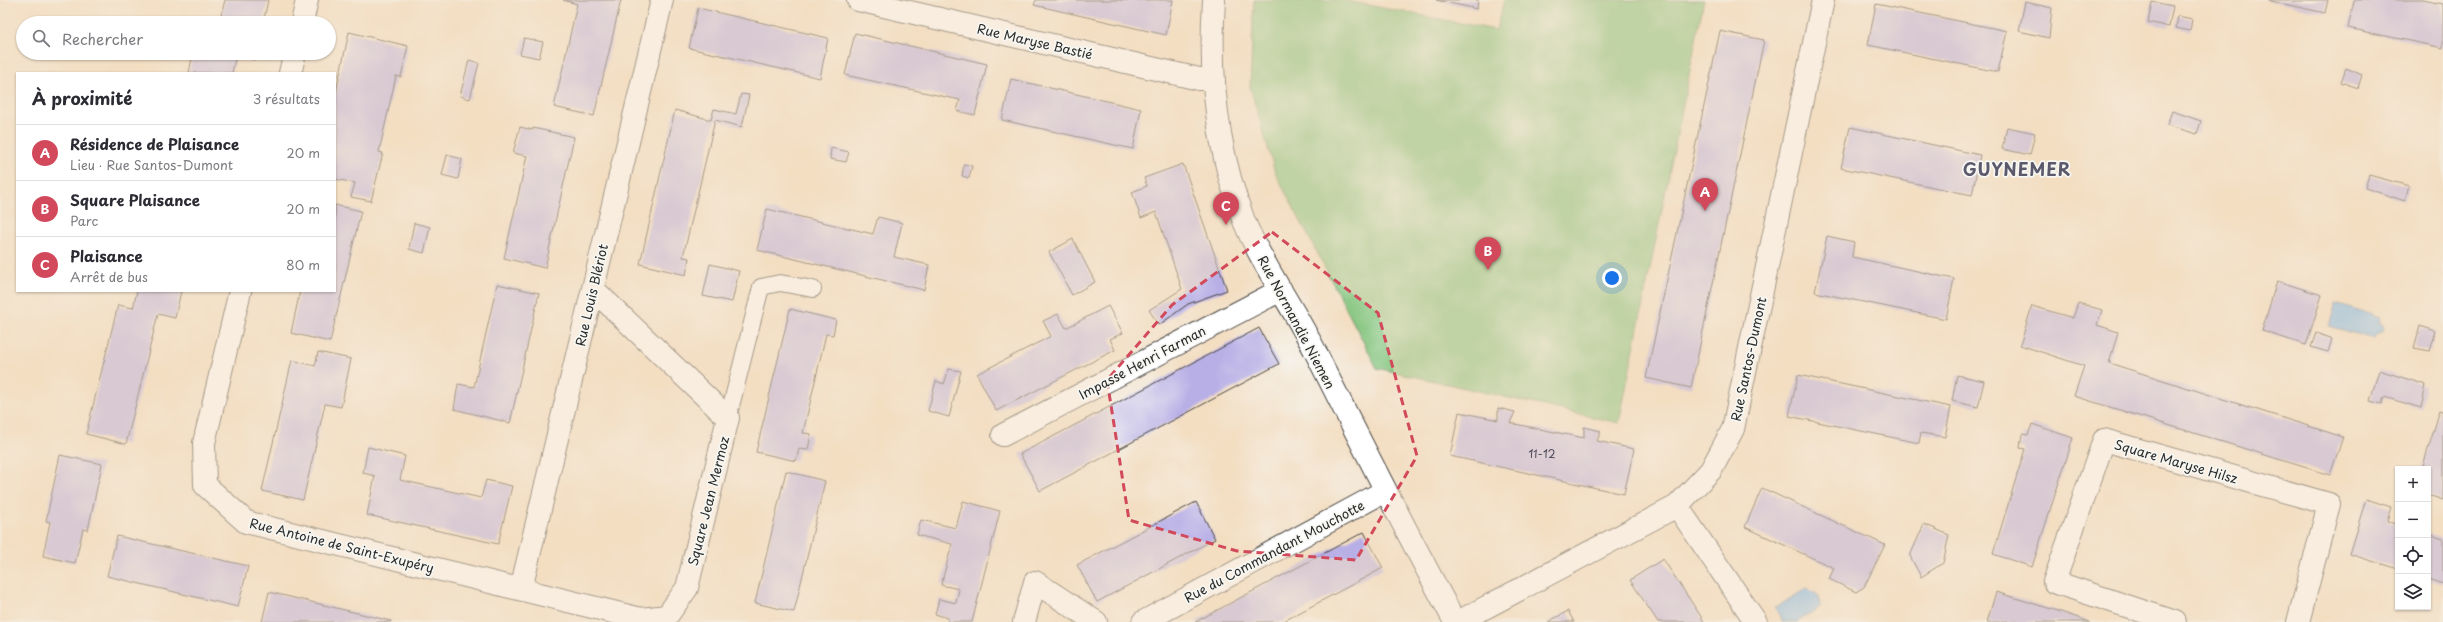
<!DOCTYPE html>
<html lang="fr">
<meta charset="utf-8">
<style>
:root{--surface:#fff;--page:#f7f7f7;--text:#2b2b33;--muted:#7c7c81;--line:#e1e1e2;--accent:#d1495b}
body{margin:0;font-family:"Playpen Sans",sans-serif;background:var(--page);color:var(--text)}
.controls{position:absolute;right:12px;bottom:12px;display:grid;overflow:hidden;border-radius:0px;box-shadow:0 1px 3px #0004}
.controls button{width:36px;height:36px;display:grid;place-items:center;padding:0;border:0;border-bottom:1px solid var(--line);background:var(--surface);color:var(--text);font:20px sans-serif}
.you{position:absolute;left:1612px;top:278px;width:14px;height:14px;margin:-10px;border:3px solid #fff;border-radius:50%;background:#1a73e8;box-shadow:0 0 0 6px #1a73e833}
.badge{display:grid;place-items:center;width:26px;height:26px;border-radius:50%;background:var(--accent);color:#fff;font-size:13px;font-weight:700}
.pin{position:absolute;translate:-50% -33px;filter:drop-shadow(0 1px 2px #0008)}
.pin::after{content:'';position:absolute;top:21px;width:14px;height:12px;background:inherit;clip-path:polygon(0 0,100% 0,50% 100%)}
.list{margin:0;padding:0;list-style:none}
h2{display:flex;justify-content:space-between;align-items:center;height:52px;margin:0;padding:0 16px;font-size:17px}
h2 small{font-size:13px;font-weight:400;color:var(--muted)}
.list li{display:grid;grid-template-columns:26px 1fr auto;gap:12px;align-items:center;box-sizing:border-box;height:56px;padding:0 16px;border-top:1px solid var(--line)}
.list b{display:block;font-size:15px;white-space:nowrap}
.list p{margin:0;font-size:13px;white-space:nowrap;color:var(--muted)}
.list em{font-size:13px;font-style:normal;color:var(--muted)}
.icon{flex:none;width:22px;height:22px;fill:none;stroke:currentColor;stroke-width:2;stroke-linecap:round;stroke-linejoin:round}
.map{position:relative;flex:none;width:2443px;height:622px;overflow:hidden}
.search{position:absolute;background:var(--surface);box-shadow:0 1px 3px #0004;left:16px;top:16px;width:320px;height:44px;display:flex;align-items:center;gap:10px;box-sizing:border-box;padding:0 14px;border-radius:22px;color:var(--muted);font-size:15px}
.panel{position:absolute;background:var(--surface);box-shadow:0 1px 3px #0004;left:16px;top:72px;width:320px;height:220px;border-radius:0px}
.map>svg:first-child{display:block}
</style>
<div class="map">
<svg width="2443" height="622" viewBox="0 0 2443 622">
<rect width="100%" height="100%" fill="#f6f6f2"/>
<filter id="ink" filterUnits="userSpaceOnUse"><feTurbulence type="fractalNoise" baseFrequency=".025" numOctaves="2"/><feDisplacementMap in="SourceGraphic" scale="8" xChannelSelector="R" yChannelSelector="G"/><feConvolveMatrix kernelMatrix="1 2 1 2 8 2 1 2 1" color-interpolation-filters="sRGB"/></filter>
<filter id="wash" filterUnits="userSpaceOnUse"><feTurbulence type="fractalNoise" baseFrequency=".012" numOctaves="4" result="noise"/><feDisplacementMap in="SourceGraphic" scale="16" xChannelSelector="R" yChannelSelector="G"/><feGaussianBlur stdDeviation="0.9" result="paint"/><feColorMatrix in="noise" values="0 0 0 0 0 0 0 0 0 0 0 0 0 0 0 0 0 1.4 0 .05"/><feComposite in="paint" operator="in"/></filter>
<g filter="url(#wash)">
<rect width="100%" height="100%" fill="#f3dec2"/>
<!-- green -->
<path fill="#84c57e" stroke="#587854" d="M 1254,0 L 1342,0 L 1496,30 L 1504,0 L 1704,0 L 1619,423 L 1377,368 L 1275,172 L 1250,87 Z"/>
<!-- water -->
<path fill="#7dbaef" stroke="#54728d" d="M 2336,303 L 2380,317 L 2379,322 L 2383,325 L 2384,331 L 2375,335 L 2374,339 L 2329,326 Z
M 1807,588 L 1819,596 L 1820,607 L 1797,622 L 1783,622 L 1775,608 Z"/>
<g id="blocks">
<!-- building -->
<path fill="#b8afe6" d="M 225,0 L 268,0 L 263,23 L 219,23 Z
M 563,0 L 621,0 L 594,116 L 554,107 L 577,4 Z
M 1036,0 L 1173,0 L 1166,35 L 1034,5 Z
M 1436,0 L 1478,0 L 1477,9 Z
M 2266,0 L 2328,0 L 2325,13 Z
M 2354,0 L 2422,0 L 2443,4 L 2443,48 L 2348,28 Z
M 2025,2 L 2052,8 L 2049,38 L 2019,31 Z
M 2152,2 L 2173,6 L 2169,27 L 2148,22 Z
M 1876,4 L 2007,31 L 1998,72 L 1868,45 Z
M 698,8 L 828,38 L 820,78 L 689,48 Z
M 2178,16 L 2192,19 L 2190,31 L 2176,28 Z
M 1720,31 L 1764,40 L 1691,388 L 1646,378 Z
M 349,32 L 408,46 L 401,77 L 396,76 L 379,152 L 383,153 L 371,201 L 351,197 L 355,183 L 335,179 L 335,97 Z
M 855,33 L 987,64 L 975,115 L 957,111 L 960,100 L 845,75 Z
M 524,38 L 543,42 L 539,58 L 520,54 Z
M 193,53 L 256,53 L 254,60 L 236,55 L 232,73 L 189,73 Z
M 469,60 L 479,63 L 470,99 L 460,96 Z
M 2346,68 L 2362,75 L 2358,88 L 2341,82 Z
M 1011,79 L 1141,109 L 1133,149 L 1002,120 Z
M 741,94 L 749,95 L 742,127 L 715,120 L 683,257 L 689,258 L 686,275 L 640,264 L 675,110 L 711,120 L 714,109 L 736,114 Z
M 2172,111 L 2201,121 L 2197,134 L 2167,125 Z
M 520,127 L 533,130 L 533,128 L 574,137 L 545,268 L 504,258 L 527,156 L 513,153 Z
M 1850,127 L 1980,155 L 1972,195 L 1841,168 Z
M 2007,127 L 2035,133 L 2030,155 L 2002,149 Z
M 831,148 L 849,152 L 846,162 L 830,159 Z
M 447,155 L 462,159 L 458,179 L 442,175 Z
M 964,164 L 972,166 L 969,178 L 962,176 Z
M 1183,164 L 1227,290 L 1188,304 L 1159,325 L 1149,310 L 1182,289 L 1156,212 L 1141,218 L 1132,192 L 1147,186 L 1144,178 Z
M 2369,175 L 2409,186 L 2405,201 L 2365,188 Z
M 335,205 L 361,211 L 330,342 L 291,333 L 300,291 L 335,291 Z
M 767,209 L 873,234 L 878,217 L 902,223 L 894,257 L 929,265 L 924,290 L 757,250 Z
M 414,223 L 430,227 L 424,253 L 409,249 Z
M 1827,236 L 1854,242 L 1852,257 L 1954,279 L 1946,319 L 1815,292 Z
M 1073,239 L 1095,282 L 1072,295 L 1049,252 Z
M 710,264 L 739,271 L 732,302 L 703,296 Z
M 2277,281 L 2322,295 L 2306,345 L 2262,331 Z
M 497,284 L 539,293 L 510,423 L 454,409 L 458,384 L 474,387 Z
M 137,291 L 181,291 L 175,318 L 158,314 L 126,444 L 86,434 L 118,305 L 133,308 Z
M 2078,303 L 2102,310 L 2097,325 L 2118,332 L 2109,363 L 2343,437 L 2330,475 L 2074,396 L 2084,366 L 2020,345 L 2032,306 L 2073,318 Z
M 1108,306 L 1123,333 L 1110,339 L 1115,350 L 996,411 L 977,374 L 1051,336 L 1043,321 L 1058,314 L 1066,328 Z
M 790,309 L 836,320 L 833,335 L 826,334 L 803,433 L 811,434 L 808,450 L 799,449 L 796,461 L 756,452 Z
M 2420,326 L 2436,331 L 2430,351 L 2414,348 Z
M 1259,328 L 1279,364 L 1040,491 L 1020,454 Z
M 2316,333 L 2332,339 L 2328,352 L 2311,347 Z
M 318,352 L 351,359 L 341,407 L 325,404 L 303,500 L 262,491 L 292,360 L 315,366 Z
M 949,369 L 961,371 L 949,417 L 928,411 L 936,381 L 944,384 Z
M 2379,370 L 2426,385 L 2421,408 L 2384,397 L 2382,404 L 2370,401 Z
M 1798,375 L 1951,407 L 1945,437 L 1921,433 L 1919,443 L 1789,416 Z
M 1957,375 L 1984,381 L 1978,407 L 1952,401 Z
M 1498,408 L 1515,412 L 1510,423 L 1584,438 L 1584,427 L 1601,431 L 1597,441 L 1634,449 L 1624,494 L 1450,456 L 1459,412 L 1498,420 Z
M 2440,410 L 2443,411 L 2443,500 L 2428,495 L 2428,469 L 2422,469 Z
M 2032,424 L 2073,438 L 2032,567 L 1993,554 L 2025,449 L 2020,448 L 2022,434 L 2028,435 Z
M 368,447 L 405,456 L 400,480 L 481,498 L 486,480 L 512,486 L 498,544 L 367,515 L 375,476 L 363,473 Z
M 60,455 L 102,464 L 88,530 L 83,529 L 75,563 L 43,556 L 50,522 L 46,521 Z
M 786,471 L 825,481 L 794,612 L 755,603 Z
M 1762,488 L 1885,545 L 1864,587 L 1856,592 L 1829,579 L 1834,568 L 1745,527 Z
M 2366,499 L 2391,507 L 2387,521 L 2398,525 L 2398,569 L 2349,554 Z
M 963,501 L 1000,511 L 972,622 L 947,622 L 948,618 L 935,614 L 939,599 L 956,603 L 959,589 L 941,585 L 952,544 L 917,535 L 921,520 L 956,528 Z
M 1196,502 L 1215,539 L 1097,602 L 1077,565 Z
M 1924,524 L 1949,535 L 1943,563 L 1921,577 L 1910,556 Z
M 1364,532 L 1383,568 L 1282,622 L 1195,622 Z
M 2428,534 L 2443,539 L 2443,584 L 2428,579 Z
M 117,536 L 248,566 L 238,607 L 107,576 Z
M 1663,559 L 1700,615 L 1704,622 L 1658,622 L 1630,580 Z
M 269,592 L 391,621 L 391,622 L 262,622 Z
M 1996,592 L 2061,612 L 2090,622 L 1987,622 Z
M 1568,611 L 1574,622 L 1548,622 Z"/>
</g>
</g>
<g filter="url(#ink)">
<use href="#blocks" fill-opacity="0" stroke="#494642" stroke-width="1"/>
<g fill="none" stroke-linecap="round" stroke-linejoin="round">
<defs>
<path id="service" d="M 728,418 L 761,287 L 780,283 L 813,289"/>
<path id="minor" d="M 858,0 L 1199,79 L 1213,79
M 1214,0 C 1209,75 1217,151 1244,221 C 1263,267 1294,308 1316,353 C 1361,443 1407,533 1455,622
M 302,23 L 307,0
M 290,73 L 295,53
M 240,291 L 204,443 L 205,485 L 246,522 L 641,619 L 667,616 L 687,588 L 728,418 L 593,289
M 1003,435 L 1281,290
M 1677,506 L 1756,622
M 521,589 L 662,0
M 1024,622 L 1035,582 L 1096,622
M 1143,622 L 1385,491
M 1458,622 L 1677,506 L 1711,470 L 1733,429 L 1823,0
M 2175,622 L 2054,582 L 2104,440 L 2329,504 L 2298,622"/>
</defs>
<!-- service casing -->
<use href="#service" stroke="#494642" stroke-width="18"/>
<!-- minor casing -->
<use href="#minor" stroke="#494642" stroke-width="24"/>
<!-- service -->
<use href="#service" stroke="#fff" stroke-width="16"/>
<!-- minor -->
<use href="#minor" stroke="#fff" stroke-width="22"/>
</g>
</g>
<!-- marked area -->
<path d="M0 0H2443V622H0ZM 1272,232 L 1378,313 L 1417,456 L 1356,560 L 1237,551 L 1129,520 L 1107,380 L 1172,305 Z" fill="#f3dec2" fill-opacity=".55" fill-rule="evenodd"/>
<path fill="none" stroke="#d1495b" stroke-width="3" stroke-dasharray="8 5" stroke-linejoin="round" d="M 1272,232 L 1378,313 L 1417,456 L 1356,560 L 1237,551 L 1129,520 L 1107,380 L 1172,305 Z"/>
<g text-anchor="middle" dominant-baseline="central" stroke-width="3.5" stroke-linejoin="round" paint-order="stroke">
<!-- number labels -->
<g font-size="11" fill="#4e4c5a">
<text x="1542" y="453">11-12</text>
</g>
<!-- street labels -->
<g font-size="13" fill="#2b2b2b" stroke="#f6f6f2">
<text transform="translate(1035 41) rotate(13)">Rue Maryse Bastié</text>
<text transform="translate(591 295) rotate(-77)">Rue Louis Blériot</text>
<text transform="translate(1297 322) rotate(62)">Rue Normandie Niemen</text>
<text transform="translate(1748 359) rotate(-78)">Rue Santos-Dumont</text>
<text transform="translate(1142 362) rotate(-28)">Impasse Henri Farman</text>
<text transform="translate(2176 461) rotate(16)">Square Maryse Hilsz</text>
<text transform="translate(708 501) rotate(-76)">Square Jean Mermoz</text>
<text transform="translate(342 545) rotate(14)">Rue Antoine de Saint-Exupéry</text>
<text transform="translate(1274 551) rotate(-28)">Rue du Commandant Mouchotte</text>
</g>
<!-- district labels -->
<g font-size="17" font-weight="bold" letter-spacing="1" fill="#5c596c" stroke="#f6f6f2">
<text x="2017" y="169">GUYNEMER</text>
</g>
</g>
</svg>
<div class="controls">
<button>+</button>
<button>−</button>
<button><svg class="icon" aria-label="locate" viewBox="0 0 24 24"><circle cx="12" cy="12" r="6"/><path d="M12 2v4M12 18v4M2 12h4M18 12h4"/></svg></button>
<button><svg class="icon" aria-label="layers" viewBox="0 0 24 24"><path d="M12 4l9 5-9 5-9-5zM3 14l9 5 9-5"/></svg></button>
</div>
<div class="you"></div>
<div class="pin badge" style="left:1705px;top:211px">A</div>
<div class="pin badge" style="left:1488px;top:270px">B</div>
<div class="pin badge" style="left:1226px;top:225px">C</div>
<div class="search"><svg class="icon" aria-label="search" viewBox="0 0 24 24"><circle cx="10" cy="10" r="6"/><path d="M15 15l6 6"/></svg>Rechercher</div>
<section class="panel">
<h2>À proximité<small>3 résultats</small></h2>
<ul class="list">
<li><span class="badge">A</span><div><b>Résidence de Plaisance</b><p>Lieu · Rue Santos-Dumont</p></div><em>20 m</em></li>
<li><span class="badge">B</span><div><b>Square Plaisance</b><p>Parc</p></div><em>20 m</em></li>
<li><span class="badge">C</span><div><b>Plaisance</b><p>Arrêt de bus</p></div><em>80 m</em></li>
</ul>
</section>
</div>
